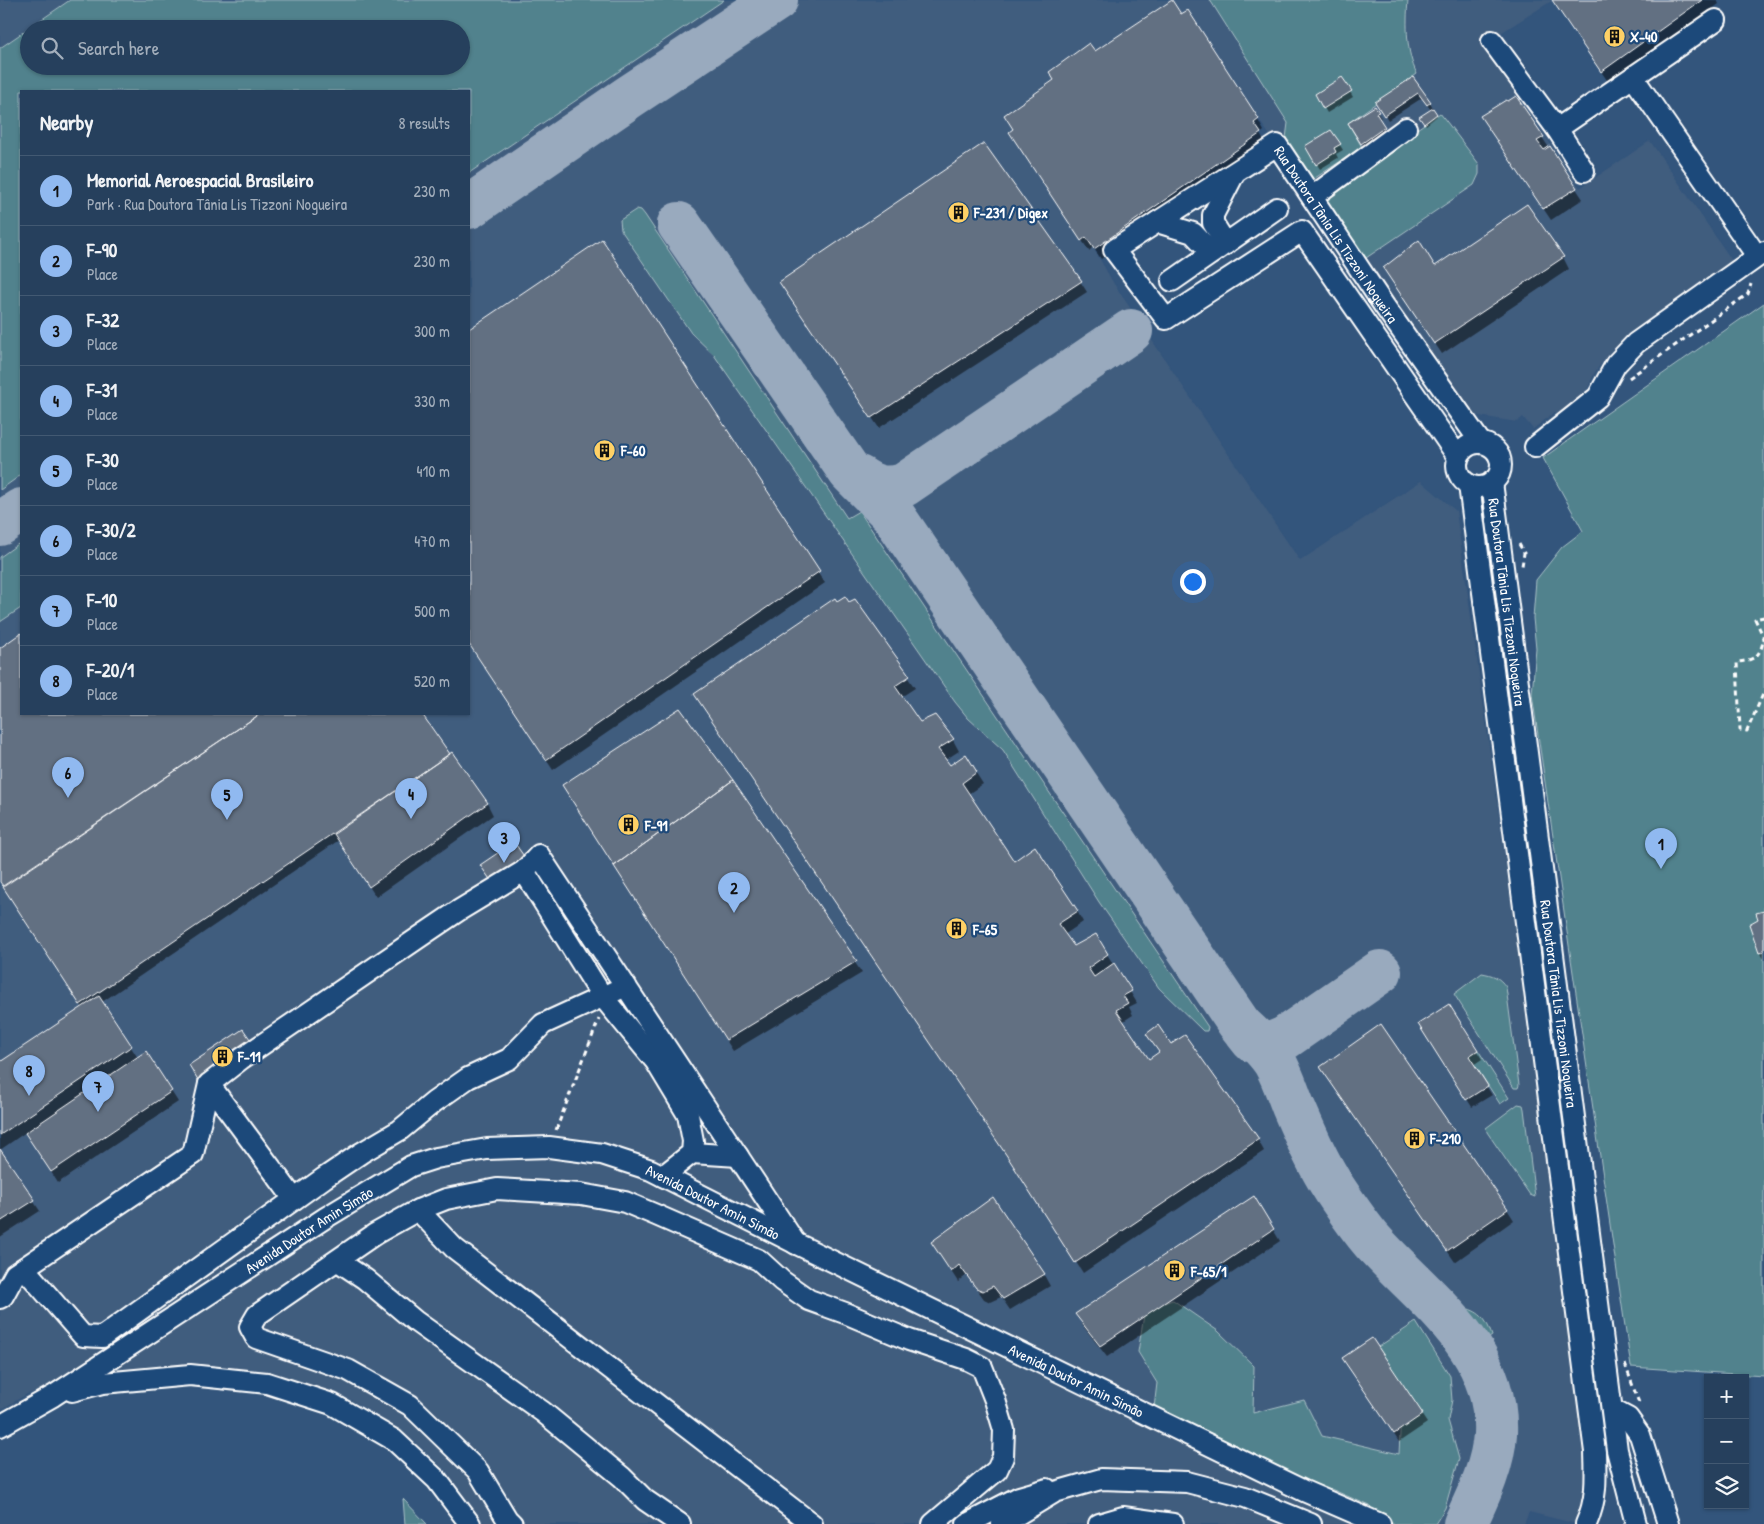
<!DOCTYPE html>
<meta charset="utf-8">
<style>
:root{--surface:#26405d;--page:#2e4763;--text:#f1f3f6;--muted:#a4afbc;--line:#425972;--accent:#90b9f0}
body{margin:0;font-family:"Patrick Hand",sans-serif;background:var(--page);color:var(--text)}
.controls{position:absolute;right:15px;bottom:15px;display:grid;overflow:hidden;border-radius:0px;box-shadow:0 1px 4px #0004}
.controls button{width:45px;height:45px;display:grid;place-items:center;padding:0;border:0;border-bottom:1px solid var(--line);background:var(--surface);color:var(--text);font:25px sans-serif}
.you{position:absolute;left:1192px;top:581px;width:18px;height:18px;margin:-12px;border:4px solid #fff;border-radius:50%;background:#1a73e8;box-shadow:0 0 0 8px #1a73e833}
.badge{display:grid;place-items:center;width:32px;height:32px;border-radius:50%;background:var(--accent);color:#111;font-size:16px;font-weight:700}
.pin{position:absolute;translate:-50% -41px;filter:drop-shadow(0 1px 2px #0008)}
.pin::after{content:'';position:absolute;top:26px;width:18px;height:15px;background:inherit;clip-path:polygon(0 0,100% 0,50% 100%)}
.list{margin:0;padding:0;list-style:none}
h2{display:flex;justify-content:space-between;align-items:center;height:65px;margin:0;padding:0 20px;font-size:21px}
h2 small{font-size:16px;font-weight:400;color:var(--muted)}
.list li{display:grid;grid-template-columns:32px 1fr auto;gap:15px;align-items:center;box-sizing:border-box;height:70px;padding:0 20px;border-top:1px solid var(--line)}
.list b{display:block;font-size:19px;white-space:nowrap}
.list p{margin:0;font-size:16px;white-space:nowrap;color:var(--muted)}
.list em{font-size:16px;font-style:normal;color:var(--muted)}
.icon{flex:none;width:28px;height:28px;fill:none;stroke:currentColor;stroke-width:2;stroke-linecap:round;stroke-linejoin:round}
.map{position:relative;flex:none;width:1764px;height:1524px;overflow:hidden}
.search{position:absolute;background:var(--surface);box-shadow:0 1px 4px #0004;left:20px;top:20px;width:450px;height:55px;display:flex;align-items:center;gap:12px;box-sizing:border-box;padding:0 18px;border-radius:28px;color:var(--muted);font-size:19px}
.panel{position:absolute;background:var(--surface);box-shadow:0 1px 4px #0004;left:20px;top:90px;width:450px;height:625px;border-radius:0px}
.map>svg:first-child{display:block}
</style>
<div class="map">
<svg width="1764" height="1524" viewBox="0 0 1764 1524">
<rect width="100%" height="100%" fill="#33557c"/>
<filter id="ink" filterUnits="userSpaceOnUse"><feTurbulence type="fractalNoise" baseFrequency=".02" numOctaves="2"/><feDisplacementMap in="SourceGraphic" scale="10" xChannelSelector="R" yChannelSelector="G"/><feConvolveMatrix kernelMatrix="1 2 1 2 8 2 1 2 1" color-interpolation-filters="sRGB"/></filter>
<g filter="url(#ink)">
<!-- built -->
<path fill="#415d7e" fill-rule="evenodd" d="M 0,0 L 1702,0 L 1601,72 L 1553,0 L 1483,44 L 1580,188 L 1650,141 L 1735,265 L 1630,334 L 1610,352 L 1595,372 L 1581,403 L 1562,421 L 1555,412 L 1533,429 L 1523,417 L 1517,422 L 1467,414 L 1259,120 L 1254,123 L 1261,133 L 1094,249 L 1114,284 L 1300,561 L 1421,481 L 1456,511 L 1585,1424 L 1591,1482 L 1577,1524 L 1529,1512 L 1524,1524 L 484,1524 L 446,1471 L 414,1441 L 373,1413 L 351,1400 L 267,1373 L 187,1366 L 54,1387 L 27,1394 L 0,1410 ZM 29,29 L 461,29 L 461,66 L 29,66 ZM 21,91 L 469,91 L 469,714 L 21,714 Z"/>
<!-- green -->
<path fill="#51828d" stroke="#a8c0c6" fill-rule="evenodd" d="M 70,0 L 724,0 L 469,173 L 469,91 L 21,91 L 21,475 L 0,490 L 0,48 ZM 29,29 L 461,29 L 461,66 L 29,66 Z
M 1210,0 L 1408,0 C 1406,25 1406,52 1417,74 L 1348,123 L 1362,147 L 1312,180 L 1285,146 L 1288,123 Z
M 1440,113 L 1479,164 L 1479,174 L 1474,185 L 1363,260 L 1319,197 Z
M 637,209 L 641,210 L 645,215 L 847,518 L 859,511 L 1208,1027 L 1207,1031 L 1203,1031 L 1159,988 L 1099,902 L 1003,750 L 968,718 L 955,702 L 714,355 L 691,333 L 621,230 L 620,220 Z
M 1764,303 L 1764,1376 L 1631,1367 L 1532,694 L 1536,649 L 1533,618 L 1536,580 L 1562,547 L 1583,531 L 1543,458 Z
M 21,542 L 21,608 L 0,622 L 0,557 Z
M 1482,973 C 1493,975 1499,977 1506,987 L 1519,1085 L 1518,1088 L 1514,1088 L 1454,994 Z
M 1478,1050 L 1509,1098 L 1500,1104 L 1469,1056 Z
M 1518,1104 L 1523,1105 L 1524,1109 L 1535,1197 L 1530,1195 L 1487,1132 L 1486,1128 Z
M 1173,1300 L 1218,1331 L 1254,1366 L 1253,1413 L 1304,1400 L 1322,1436 L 1399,1454 L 1402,1393 L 1378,1347 L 1416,1322 L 1450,1376 L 1452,1400 L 1448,1420 L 1459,1459 L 1445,1508 L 1435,1524 L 1392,1524 L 1374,1517 L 1370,1506 L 1331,1489 L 1324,1493 L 1154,1408 L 1157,1383 L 1138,1352 L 1145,1309 Z
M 1461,1307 C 1480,1311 1486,1318 1492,1336 L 1486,1340 L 1482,1338 Z
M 403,1499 L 427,1524 L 405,1524 Z"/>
<!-- shadow -->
<path fill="#0007" d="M 1552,0 L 1717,0 L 1719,4 L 1609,83 Z
M 1095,53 L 1258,120 L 1264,131 L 1260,134 L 1266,145 L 1101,259 L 1093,247 L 1089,251 L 1017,144 Z
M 1342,78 L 1353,97 L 1327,113 L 1316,94 Z
M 1413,78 L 1430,102 L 1437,116 L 1426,125 L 1421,118 L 1431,110 L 1422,98 L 1388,120 L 1377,102 Z
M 1516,98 L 1583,199 L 1551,220 L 1488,127 L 1508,102 Z
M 1374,107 L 1381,118 L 1379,119 L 1387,133 L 1365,148 L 1349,123 Z
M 1331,131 L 1343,150 L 1336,154 L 1338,158 L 1320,169 L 1306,147 Z
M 601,241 L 825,583 L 553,770 L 469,643 L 469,330 Z
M 1563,257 L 1569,269 L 1442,354 L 1384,268 L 1434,267 Z
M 1080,281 L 1087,292 L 879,428 L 787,293 Z
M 854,600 L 915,688 L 901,697 L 920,724 L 953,740 L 959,751 L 945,760 L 950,767 L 965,756 L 976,773 L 983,784 L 968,794 L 1014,862 L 1077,911 L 1083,922 L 1064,935 L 1073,948 L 1107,954 L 1137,1003 L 1129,1007 L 1133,1015 L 1122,1022 L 1149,1061 L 1170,1045 L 1258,1140 L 1264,1151 L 1083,1273 L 1015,1168 L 695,695 L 837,603 L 849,603 Z
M 21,635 L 21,714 L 420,714 L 450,756 L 487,803 L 493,815 L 376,897 L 339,840 L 102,1002 L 138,1058 L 171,1091 L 178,1102 L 58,1183 L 26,1132 L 0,1150 L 0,1064 L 83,1008 L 0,881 L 0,649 Z
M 732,781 L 862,973 L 733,1051 L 570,797 Z
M 1764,912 L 1764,959 L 1760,952 L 1759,919 Z
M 1448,1006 L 1482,1059 L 1473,1065 L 1492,1095 L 1472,1107 L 1425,1032 Z
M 1321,1067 L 1507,1209 L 1514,1220 L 1455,1262 Z
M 0,1151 L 40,1211 L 0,1237 Z
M 1254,1198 L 1280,1241 L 1107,1357 L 1083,1326 L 1077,1314 Z
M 939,1253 L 1044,1275 L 1050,1286 L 1010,1310 L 1001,1297 L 990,1302 L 984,1299 L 967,1275 L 958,1282 Z
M 1371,1340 L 1427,1423 L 1399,1442 L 1349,1366 Z"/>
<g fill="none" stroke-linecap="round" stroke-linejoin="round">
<!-- taxiway -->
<path stroke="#99aabe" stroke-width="44" d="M 469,207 L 629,97 L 776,0
M 679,224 L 850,472 L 893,515 L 1238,1022 L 1253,1041 L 1263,1045 L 1273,1043 L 1285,1038 L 1380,972
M 859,477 C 875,488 885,490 904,485 L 1131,331
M 0,524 L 21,510
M 1242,1027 C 1254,1038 1267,1050 1275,1063 C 1283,1077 1287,1091 1293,1106 C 1305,1134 1318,1164 1335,1190 C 1347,1208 1359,1226 1373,1242 C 1425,1300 1499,1347 1495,1434 C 1493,1466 1478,1496 1465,1524"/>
</g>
<!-- building -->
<path fill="#627082" stroke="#fff" d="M 1172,0 L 1181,14 L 1188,10 L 1259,119 L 1254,123 L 1261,133 L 1094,249 L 1086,237 L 1081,241 L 1009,132 L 1013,129 L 1004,115 L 1054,80 L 1049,72 L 1089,43 L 1095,51 Z
M 1552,0 L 1702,0 L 1601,72 Z
M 1342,77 L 1352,91 L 1323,109 L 1315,94 Z
M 1413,77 L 1431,102 L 1427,105 L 1418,93 L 1384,116 L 1375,102 Z
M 1516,96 L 1544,137 L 1537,141 L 1544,150 L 1550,146 L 1577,188 L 1543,209 L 1480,116 L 1506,100 L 1508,101 Z
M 1375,106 L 1379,112 L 1376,113 L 1385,127 L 1361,144 L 1348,123 Z
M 1433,108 L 1437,114 L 1424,124 L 1419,117 Z
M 1331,130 L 1341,144 L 1334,148 L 1336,152 L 1316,165 L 1305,146 Z
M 984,143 L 1082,281 L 871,418 L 779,282 Z
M 1527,204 L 1564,257 L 1434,344 L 1383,268 L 1419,240 L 1435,266 Z
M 602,239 L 820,571 L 546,760 L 469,644 L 469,329 Z
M 845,596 L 849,602 L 855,599 L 910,676 L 895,686 L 920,722 L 935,715 L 954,739 L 938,749 L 950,765 L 966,754 L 977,772 L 962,783 L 1014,861 L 1035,846 L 1078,911 L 1058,924 L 1074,946 L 1096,934 L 1108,954 L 1088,968 L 1094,977 L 1114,963 L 1132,991 L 1123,996 L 1128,1003 L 1116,1010 L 1149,1059 L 1159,1052 L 1146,1034 L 1158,1025 L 1171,1044 L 1185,1035 L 1259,1139 L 1075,1263 L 1007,1156 L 694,694 L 835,598 L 837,601 Z
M 21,633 L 21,714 L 260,714 L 3,886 L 0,882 L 0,648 Z
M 680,708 L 733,780 L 614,866 L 562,785 Z
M 260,714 L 422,714 L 450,754 L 80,1005 L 3,887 Z
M 452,752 L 488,803 L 369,887 L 334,834 Z
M 733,780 L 857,961 L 726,1040 L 614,866 Z
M 514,842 L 528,862 L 494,885 L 480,865 Z
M 1764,911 L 1764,951 L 1759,953 L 1749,924 L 1758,919 L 1756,913 Z
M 99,996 L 132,1046 L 0,1135 L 0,1062 Z
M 1449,1004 L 1478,1050 L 1469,1056 L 1488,1086 L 1466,1100 L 1418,1024 Z
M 1381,1024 L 1508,1209 L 1447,1251 L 1320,1067 Z
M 243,1029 L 255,1046 L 200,1083 L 189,1065 Z
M 146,1051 L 172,1091 L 51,1172 L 25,1133 Z
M 0,1149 L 35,1200 L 0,1222 Z
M 1254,1196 L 1274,1229 L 1100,1346 L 1075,1314 Z
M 993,1197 L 1045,1274 L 1003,1299 L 993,1286 L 983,1291 L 976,1288 L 959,1265 L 951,1272 L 931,1242 Z
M 1372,1338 L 1423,1414 L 1394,1434 L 1342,1358 Z"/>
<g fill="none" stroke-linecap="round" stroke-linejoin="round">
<defs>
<g id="minor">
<path d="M 1492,41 L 1557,129 L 1584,171"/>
<path d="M 1633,77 L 1757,256"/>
<path d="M 1557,129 L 1716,20"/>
<path d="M 1312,197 L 1406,128"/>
<path d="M 1157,222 L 1193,233 L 1212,253"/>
<path d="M 1226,244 L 1213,223 L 1213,215 L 1234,174"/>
<path d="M 1172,281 L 1277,208"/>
<circle cx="1479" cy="465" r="22"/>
<path d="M 1535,447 L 1598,397 L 1616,364 L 1636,343 L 1764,252"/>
<path id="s1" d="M 1458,457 L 1302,231 L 1166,319 L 1114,250 L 1277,145 L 1385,307 L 1481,443"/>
<path id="s2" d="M 1492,482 L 1617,1450 L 1636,1524"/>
<path d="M 1469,485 L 1595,1452 C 1596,1478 1597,1500 1586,1524"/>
<path d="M 524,871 L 602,996 L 656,1062 L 688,1115 L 693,1141 L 692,1153 L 663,1176"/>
<path d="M 209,1084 L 294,1199"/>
<path d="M 692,1153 L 738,1156"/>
<path d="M 418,1210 L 454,1248 L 812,1524"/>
<path d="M 338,1261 L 365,1279 L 415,1321 L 543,1412 L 622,1477 L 645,1500 L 680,1524"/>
<path d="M 24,1268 L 83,1336 L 102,1337 L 324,1178 L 361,1153 L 400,1130 L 434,1102 L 468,1078 L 509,1059 L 543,1024 L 626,986"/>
<path d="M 0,1298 L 3,1296 L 15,1274 L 193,1154 L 209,1084 L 241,1059 L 421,936 L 458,911 L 524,871 L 539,855 L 796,1244"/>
<path d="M 72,1391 L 103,1383 L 190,1375 L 267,1383 L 332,1404 L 394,1440 L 437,1480 L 470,1524"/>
<path d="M 1613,1410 L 1628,1418 L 1640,1435 L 1668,1524"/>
<path id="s3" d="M 0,1426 L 53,1396 L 325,1218 L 411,1166 L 436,1158 L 487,1149 L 549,1147 L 602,1154 L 651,1170 L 797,1244 L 1304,1491 L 1380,1524"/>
<path d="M 512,1524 L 507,1519 L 478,1471 L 410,1405 L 348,1370 L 256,1338 L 250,1327 L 257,1315 L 375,1234 L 418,1210 L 446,1199 L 497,1189 L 581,1194 L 625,1202 L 656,1215 L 759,1260 L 782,1281 L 809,1300 L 845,1313 L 909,1340 L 966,1359 L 982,1367 L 995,1400 L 1004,1430 L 1003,1457 L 997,1470 L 933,1524"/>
<path d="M 967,1524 L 1019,1497 L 1047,1489"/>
<path d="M 1002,1524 L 1055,1492 L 1101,1479 L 1187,1482 L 1245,1497 L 1311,1524"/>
<path d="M 1099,1524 L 1123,1517 L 1173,1524"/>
</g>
</defs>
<!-- minor casing -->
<use href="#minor" stroke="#fff" stroke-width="24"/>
<!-- path -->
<path stroke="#fff" stroke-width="3" stroke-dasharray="5 4" stroke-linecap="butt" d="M 1629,378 L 1748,294 L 1751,284
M 1519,544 L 1524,553 L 1522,566
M 1764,617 L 1755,619 L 1764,638 C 1760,656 1756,660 1737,662 L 1740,730 L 1747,731 L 1764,692
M 556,1130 L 599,1019
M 1625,1364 L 1639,1403"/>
<!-- minor -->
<use href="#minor" stroke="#1f4a7a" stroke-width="20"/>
</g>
</g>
<!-- icons -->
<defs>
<symbol id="building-disc" viewBox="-11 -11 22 22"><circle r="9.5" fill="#ffd166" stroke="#1f4a7a"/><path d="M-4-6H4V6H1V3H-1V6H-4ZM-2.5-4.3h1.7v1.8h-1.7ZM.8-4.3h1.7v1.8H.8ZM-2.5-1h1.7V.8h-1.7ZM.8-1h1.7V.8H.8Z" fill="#111"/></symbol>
</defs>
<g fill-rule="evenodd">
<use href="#building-disc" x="1602" y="24" width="25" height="25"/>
<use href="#building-disc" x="946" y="200" width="25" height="25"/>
<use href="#building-disc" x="592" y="438" width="25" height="25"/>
<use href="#building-disc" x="616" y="812" width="25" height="25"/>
<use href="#building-disc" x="944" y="916" width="25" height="25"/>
<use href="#building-disc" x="210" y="1044" width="25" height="25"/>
<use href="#building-disc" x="1402" y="1126" width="25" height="25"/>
<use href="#building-disc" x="1162" y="1258" width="25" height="25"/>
</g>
<g text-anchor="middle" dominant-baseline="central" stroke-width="4.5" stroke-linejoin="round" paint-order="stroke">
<!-- poi labels -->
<g font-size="15" font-weight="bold" fill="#fff" stroke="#1f4a7a" text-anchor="start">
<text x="1630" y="36">X-40</text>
<text x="974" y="212">F-231 / Digex</text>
<text x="621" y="450">F-60</text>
<text x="645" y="825">F-91</text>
<text x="973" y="929">F-65</text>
<text x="238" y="1056">F-11</text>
<text x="1430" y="1138">F-210</text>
<text x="1191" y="1271">F-65/1</text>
</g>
<!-- street labels -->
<g font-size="15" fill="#fff" stroke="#1f4a7a">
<text stroke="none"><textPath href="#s1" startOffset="824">Rua Doutora Tânia Lis Tizzoni Nogueira</textPath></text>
<text stroke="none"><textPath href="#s2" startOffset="121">Rua Doutora Tânia Lis Tizzoni Nogueira</textPath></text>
<text stroke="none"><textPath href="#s2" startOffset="526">Rua Doutora Tânia Lis Tizzoni Nogueira</textPath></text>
<text stroke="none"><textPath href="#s3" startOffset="801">Avenida Doutor Amin Simão</textPath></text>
<text stroke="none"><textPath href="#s3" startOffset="366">Avenida Doutor Amin Simão</textPath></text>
<text stroke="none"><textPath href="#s3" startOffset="1206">Avenida Doutor Amin Simão</textPath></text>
</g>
</g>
</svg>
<div class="controls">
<button>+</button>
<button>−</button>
<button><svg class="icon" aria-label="layers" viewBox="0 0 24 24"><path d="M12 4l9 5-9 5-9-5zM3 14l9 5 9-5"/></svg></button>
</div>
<div class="you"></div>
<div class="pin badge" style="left:1661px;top:869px">1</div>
<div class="pin badge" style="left:734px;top:913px">2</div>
<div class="pin badge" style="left:504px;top:863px">3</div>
<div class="pin badge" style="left:411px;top:819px">4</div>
<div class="pin badge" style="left:227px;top:820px">5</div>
<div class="pin badge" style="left:68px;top:798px">6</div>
<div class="pin badge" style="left:98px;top:1112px">7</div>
<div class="pin badge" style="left:29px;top:1096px">8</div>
<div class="search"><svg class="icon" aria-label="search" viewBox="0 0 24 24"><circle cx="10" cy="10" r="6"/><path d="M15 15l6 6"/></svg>Search here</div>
<section class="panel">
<h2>Nearby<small>8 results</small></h2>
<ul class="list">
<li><span class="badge">1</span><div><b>Memorial Aeroespacial Brasileiro</b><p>Park · Rua Doutora Tânia Lis Tizzoni Nogueira</p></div><em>230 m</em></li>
<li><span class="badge">2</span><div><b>F-90</b><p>Place</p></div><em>230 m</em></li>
<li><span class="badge">3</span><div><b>F-32</b><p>Place</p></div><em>300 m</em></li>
<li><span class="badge">4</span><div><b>F-31</b><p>Place</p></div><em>330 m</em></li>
<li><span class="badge">5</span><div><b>F-30</b><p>Place</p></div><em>410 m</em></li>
<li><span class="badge">6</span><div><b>F-30/2</b><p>Place</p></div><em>470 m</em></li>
<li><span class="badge">7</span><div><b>F-10</b><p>Place</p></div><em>500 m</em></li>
<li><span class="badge">8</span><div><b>F-20/1</b><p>Place</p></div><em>520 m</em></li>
</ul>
</section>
</div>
